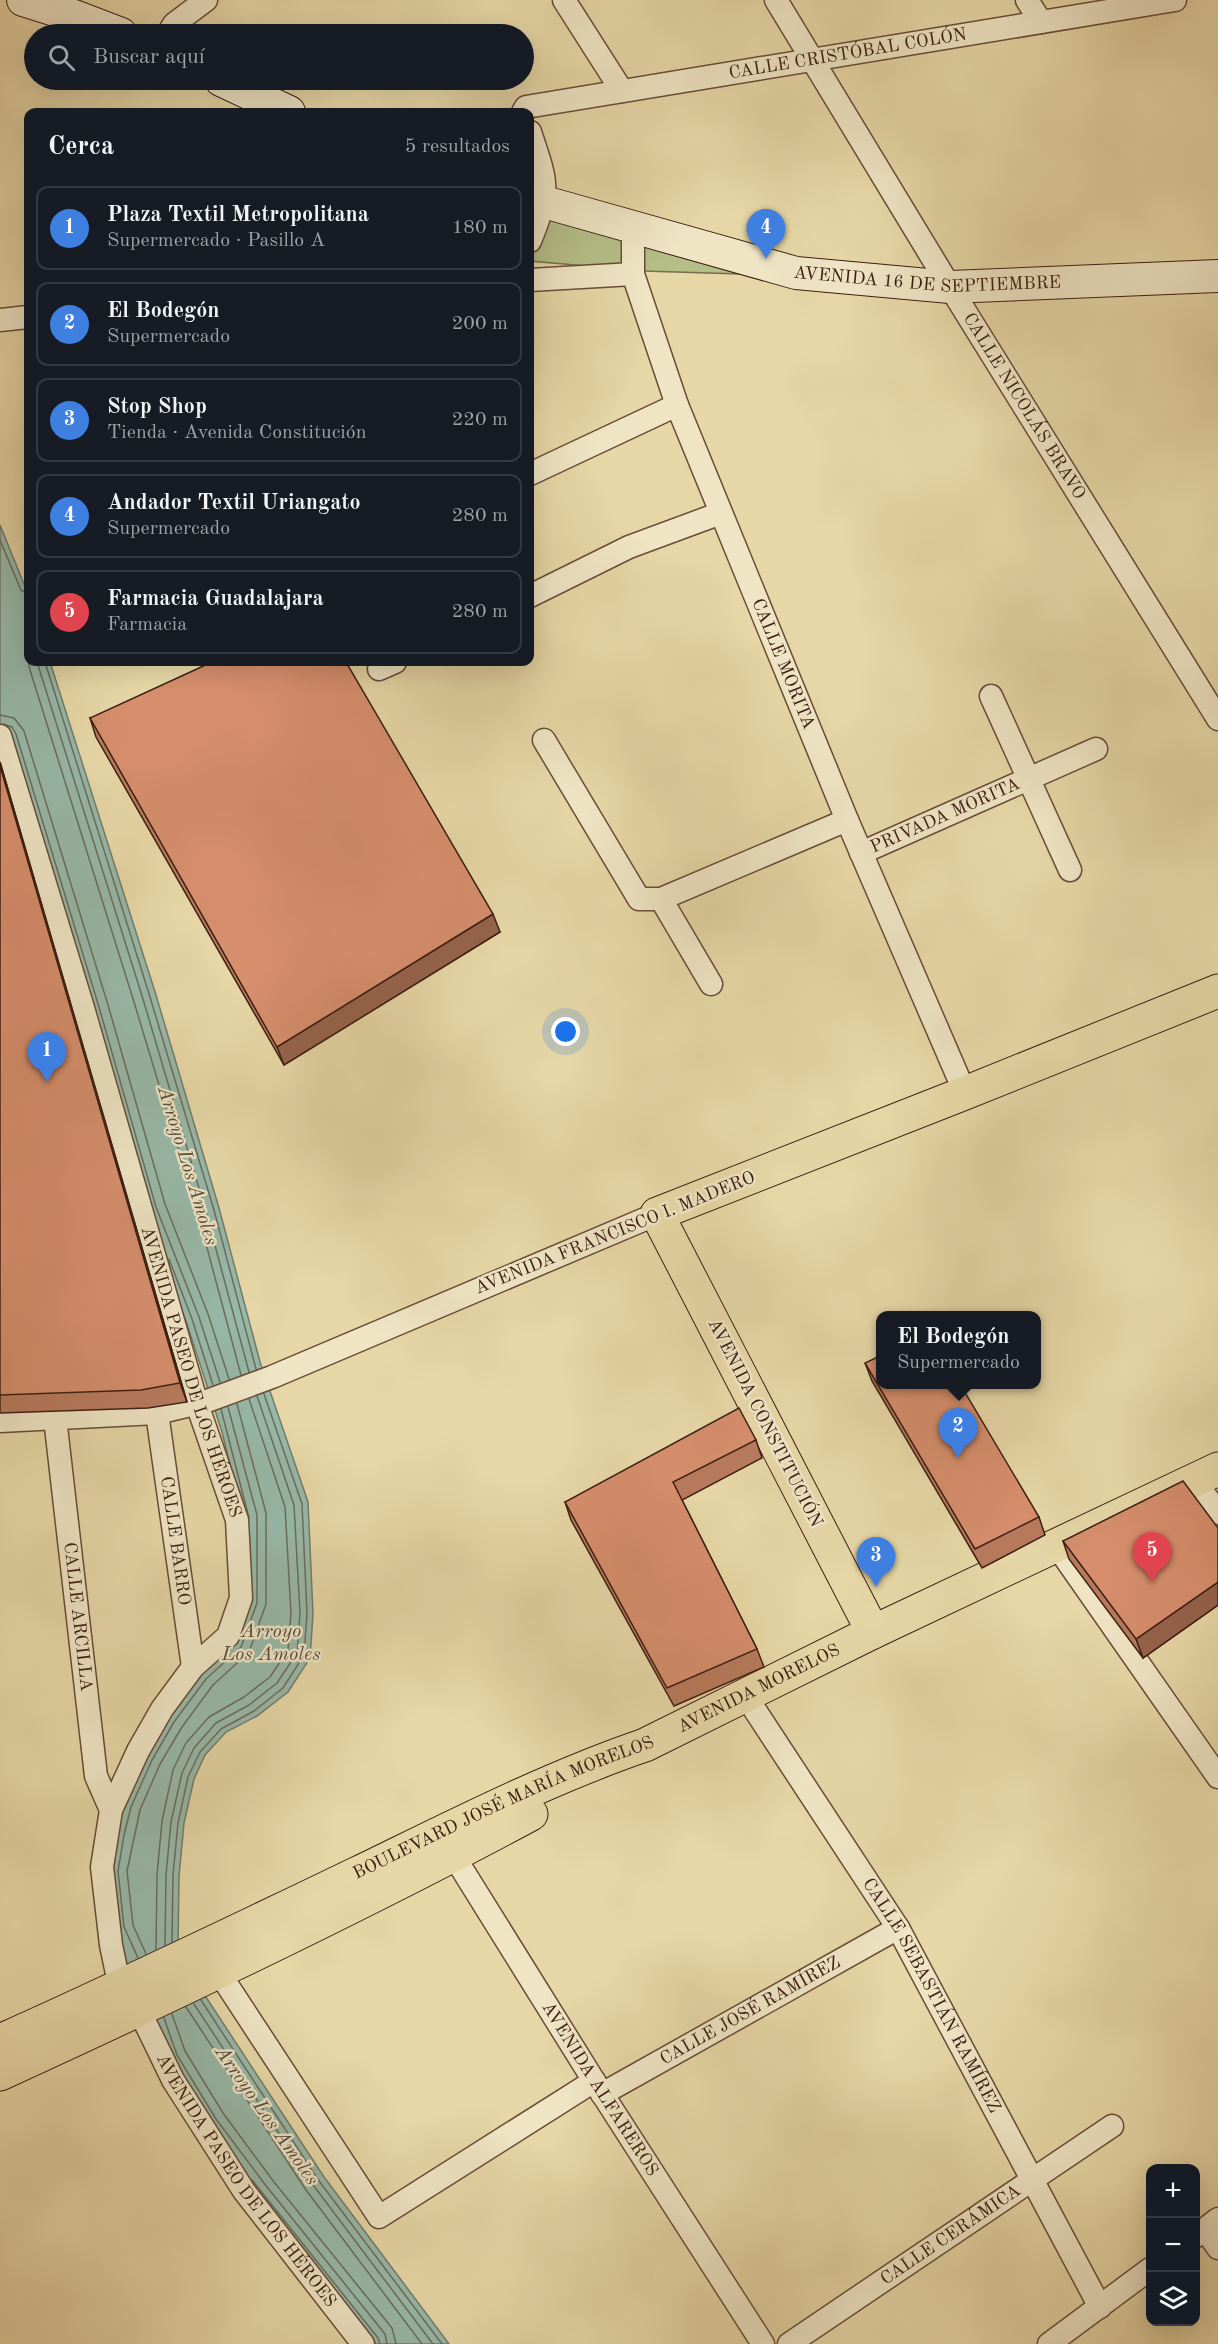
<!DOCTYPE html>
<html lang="es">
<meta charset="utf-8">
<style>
:root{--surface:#171b24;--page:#242831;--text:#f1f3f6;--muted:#9ea1a6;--line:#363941;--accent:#0f766e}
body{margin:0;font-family:"Old Standard TT",serif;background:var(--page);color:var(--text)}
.controls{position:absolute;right:18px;bottom:18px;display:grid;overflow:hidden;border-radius:12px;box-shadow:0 6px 24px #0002}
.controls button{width:54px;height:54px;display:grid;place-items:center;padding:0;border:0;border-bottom:2px solid var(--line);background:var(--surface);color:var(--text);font:30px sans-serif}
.you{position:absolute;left:566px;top:1032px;width:21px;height:21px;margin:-15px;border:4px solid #fff;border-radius:50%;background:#1a73e8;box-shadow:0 0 0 9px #1a73e833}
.badge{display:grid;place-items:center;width:39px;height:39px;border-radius:50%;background:var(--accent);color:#fff;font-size:20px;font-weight:700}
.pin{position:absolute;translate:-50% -50px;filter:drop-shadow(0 2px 3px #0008)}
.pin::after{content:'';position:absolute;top:32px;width:21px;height:18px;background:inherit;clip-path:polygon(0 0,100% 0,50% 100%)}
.popup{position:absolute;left:876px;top:1311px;width:165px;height:78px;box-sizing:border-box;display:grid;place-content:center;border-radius:12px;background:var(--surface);filter:drop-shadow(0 2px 4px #0005);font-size:20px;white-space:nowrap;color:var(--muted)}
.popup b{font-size:22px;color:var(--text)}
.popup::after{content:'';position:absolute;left:50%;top:100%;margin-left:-12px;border:12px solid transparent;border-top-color:var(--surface)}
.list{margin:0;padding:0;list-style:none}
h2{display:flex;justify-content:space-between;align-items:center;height:78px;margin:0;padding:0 24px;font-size:26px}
h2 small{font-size:20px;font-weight:400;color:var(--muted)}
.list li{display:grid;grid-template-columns:39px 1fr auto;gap:18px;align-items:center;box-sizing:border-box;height:84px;margin:0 12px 12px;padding:0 12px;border:2px solid var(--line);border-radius:12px}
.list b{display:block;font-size:22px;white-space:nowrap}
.list p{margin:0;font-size:20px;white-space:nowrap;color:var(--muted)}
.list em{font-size:20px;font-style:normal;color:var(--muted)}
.icon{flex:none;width:33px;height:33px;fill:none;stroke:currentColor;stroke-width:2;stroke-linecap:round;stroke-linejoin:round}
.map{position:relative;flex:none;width:1218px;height:2344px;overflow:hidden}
.search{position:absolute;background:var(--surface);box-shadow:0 6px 24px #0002;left:24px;top:24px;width:510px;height:66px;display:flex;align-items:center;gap:15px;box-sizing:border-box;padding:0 21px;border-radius:33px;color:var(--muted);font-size:22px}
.panel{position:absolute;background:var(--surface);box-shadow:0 6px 24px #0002;left:24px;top:108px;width:510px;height:558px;border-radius:12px}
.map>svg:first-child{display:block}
</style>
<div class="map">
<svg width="1218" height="2344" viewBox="0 0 1218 2344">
<rect width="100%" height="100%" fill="#e7d7a6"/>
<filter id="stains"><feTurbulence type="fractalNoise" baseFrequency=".00333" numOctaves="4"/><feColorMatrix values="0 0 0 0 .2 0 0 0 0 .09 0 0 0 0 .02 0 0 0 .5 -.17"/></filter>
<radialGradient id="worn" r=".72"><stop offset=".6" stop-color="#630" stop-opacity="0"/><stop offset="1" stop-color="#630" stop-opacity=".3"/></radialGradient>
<!-- green -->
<path fill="#b4be87" stroke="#786e4d" stroke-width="1.5" d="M 546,213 L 741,274 L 643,271 L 530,261 Z"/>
<!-- water -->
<path fill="#97b9a9" stroke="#737b6d" stroke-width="1.5" d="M 0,525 L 28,594 L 28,662 L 50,662 L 156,995 L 219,1208 L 260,1362 L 308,1502 L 313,1614 L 310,1658 L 288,1692 L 257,1716 L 226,1732 L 205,1755 L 194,1779 L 184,1823 L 179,1876 L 178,1949 L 198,1985 L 324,2177 L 449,2344 L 376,2344 L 256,2195 L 165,2061 L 111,1931 L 110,1833 L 163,1715 L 230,1639 L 243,1517 L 222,1432 L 186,1321 L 144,1212 L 0,729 Z"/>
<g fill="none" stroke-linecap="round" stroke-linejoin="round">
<!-- shore -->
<path stroke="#6a6c5e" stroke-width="1.5" d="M 0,540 L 21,590 L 28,594
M 28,661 L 30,670 L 134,1002 L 198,1214 L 241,1375
M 37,662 L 143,999 L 206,1212 L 249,1372
M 45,662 L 150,997 L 214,1210 L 256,1369
M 0,715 L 14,718 L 24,731 L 108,1005 L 165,1204 L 208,1314 L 229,1379
M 3,724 L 12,727 L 16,734 L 99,1007 L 156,1207 L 199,1317 L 220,1382
M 169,1259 L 192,1319 L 213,1385
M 221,1409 L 249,1518
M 172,1942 L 173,1875 L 178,1823 L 188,1777 L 200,1752 L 221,1729 L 254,1711 L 283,1688 L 304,1655 L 307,1613 L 302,1504 L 264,1394
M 165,1945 L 166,1875 L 171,1822 L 182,1773 L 194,1748 L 216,1723 L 249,1705 L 277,1683 L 297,1653 L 300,1613 L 294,1505 L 257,1396
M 156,1949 L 157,1875 L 162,1821 L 173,1770 L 186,1743 L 209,1717 L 244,1697 L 270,1677 L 288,1650 L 291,1613 L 285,1507 L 249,1399
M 146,1954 L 133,1925 L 127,1871 L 140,1810 L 160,1764 L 182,1727 L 213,1685 L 249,1652 L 266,1604 L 266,1513 L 237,1404
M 138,1958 L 124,1927 L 118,1871 L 124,1835 L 131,1807 L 152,1760 L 174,1722 L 206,1679 L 241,1647 L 257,1603 L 257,1515 L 228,1407
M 201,2000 L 319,2181 L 442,2344
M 194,2004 L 313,2185 L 433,2344
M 186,2007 L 306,2190 L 422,2344
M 172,2014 L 185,2051 L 223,2113 L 274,2182 L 392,2328 L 396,2344
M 164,2018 L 177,2055 L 216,2119 L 267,2187 L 385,2334 L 387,2344
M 252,2180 L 378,2338 L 380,2344"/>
<defs>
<g id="street">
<path d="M 564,0 L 622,91"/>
<path id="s1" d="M 776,0 L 950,287 L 1218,719"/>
<path d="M 1027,0 L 1041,22"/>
<path d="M 168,34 L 174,24 L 206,0"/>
<path id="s2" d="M 523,112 L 526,107 L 1175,0"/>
<path d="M 530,132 C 547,183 551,189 530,241"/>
<path id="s3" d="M 633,227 L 633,274 L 677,405 L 847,820 L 965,1093"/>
<path d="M 530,280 L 633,274"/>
<path d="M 0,320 L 28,317"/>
<path d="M 530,474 L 677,405"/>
<path d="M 530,596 L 629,547 L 721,513"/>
<path d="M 379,669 L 395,662"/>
<path d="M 991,696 L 1070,870"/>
<path id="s4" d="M 0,736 L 83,1008 L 197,1404 L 237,1520 L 241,1598 L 228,1636 L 193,1667 L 162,1709 L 138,1751 L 111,1810 L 102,1867 L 111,1945 L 120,1988"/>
<path d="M 544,740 L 639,899 L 661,899 L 847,820"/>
<path id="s5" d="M 861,853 L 1096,749"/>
<path d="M 661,899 L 711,984"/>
<path id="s6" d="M 157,1413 L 193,1667"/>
<path id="s7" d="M 55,1418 L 96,1776 L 111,1810"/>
<path d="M 0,1421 L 157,1413 L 207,1401 L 272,1377 L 657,1214"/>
<path d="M 1194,1480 L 1218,1513"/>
<path d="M 1056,1545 L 1218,1777"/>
<path id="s8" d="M 745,1695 L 898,1928 L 1100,2307"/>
<path id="s9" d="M 447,1845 L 594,2081 L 763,2344"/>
<path d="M 218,1971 L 379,2217 L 594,2081"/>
<path id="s10" d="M 139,2010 L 173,2080 L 244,2191 L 363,2344"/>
<path id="s11" d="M 602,2094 L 898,1928"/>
<path d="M 1205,2229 L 1218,2248"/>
<path d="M 1196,2236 L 1218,2219"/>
<path id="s12" d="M 789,2344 L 1112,2126"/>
<path d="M 1049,2344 L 1150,2269"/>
</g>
<g id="secondary">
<path d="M 23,0 L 74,16 L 121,34"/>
<path d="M 221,80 L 289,112"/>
<path id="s13" d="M 530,198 L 796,273 L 950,287 L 1218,276"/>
</g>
<g id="primary">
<path d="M 873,1632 L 657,1214 L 965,1093 L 1218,991"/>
<path id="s14" d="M 0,2041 C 121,1987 239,1930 358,1873 C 451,1828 548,1778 645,1745 L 873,1632 L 1218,1469"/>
<path d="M 0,2074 C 179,1992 358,1907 531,1814"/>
</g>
</defs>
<!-- street casing -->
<use href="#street" stroke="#674c38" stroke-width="25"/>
<!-- secondary casing -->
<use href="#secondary" stroke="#3c1e13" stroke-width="34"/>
<!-- primary casing -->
<use href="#primary" stroke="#3c1e13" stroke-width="35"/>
<!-- street -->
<use href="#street" stroke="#efe5c5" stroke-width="22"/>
<!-- secondary -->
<use href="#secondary" stroke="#efe5c5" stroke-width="32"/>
<!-- primary -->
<use href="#primary" stroke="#e7d7a6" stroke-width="33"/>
</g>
<!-- wall -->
<path fill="#b87a5d" stroke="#3c1e13" stroke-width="1.5" d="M 90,718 L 500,932 L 284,1065 L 96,737 Z
M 0,762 L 187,1402 L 148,1408 L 0,1413 Z
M 865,1363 L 1039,1517 L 1045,1535 L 982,1568 L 872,1381 Z
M 756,1440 L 762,1458 L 682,1500 L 757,1649 L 764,1667 L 674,1706 L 571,1520 L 565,1502 Z
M 1218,1528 L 1218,1605 L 1143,1658 L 1069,1559 L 1063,1541 Z"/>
<!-- shaded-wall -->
<path fill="#96634c" stroke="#3c1e13" stroke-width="1.5" d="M 0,762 L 187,1402 L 180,1383 L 0,766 Z
M 493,914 L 500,932 L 284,1065 L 277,1047 Z
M 1218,1582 L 1218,1605 L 1143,1658 L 1136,1639 Z"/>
<!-- building -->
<path fill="#d68e6c" stroke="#3c1e13" stroke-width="1.5" d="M 212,662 L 346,662 L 493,914 L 277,1047 L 90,718 Z
M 0,766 L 180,1383 L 141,1390 L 0,1395 Z
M 880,1356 L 880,1384 L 960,1384 L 1039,1517 L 975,1549 L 865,1363 Z
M 739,1408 L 756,1440 L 673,1482 L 757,1649 L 667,1688 L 565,1502 Z
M 1183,1481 L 1218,1528 L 1218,1582 L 1136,1639 L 1063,1541 Z"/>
<g text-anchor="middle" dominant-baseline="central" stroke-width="5" stroke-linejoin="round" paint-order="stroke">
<!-- street labels -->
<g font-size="18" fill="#3c1e13" stroke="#efe5c5">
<text stroke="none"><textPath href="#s2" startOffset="332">CALLE CRISTÓBAL COLÓN</textPath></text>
<text stroke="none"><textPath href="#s13" startOffset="408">AVENIDA 16 DE SEPTIEMBRE</textPath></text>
<text stroke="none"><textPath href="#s1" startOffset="476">CALLE NICOLÁS BRAVO</textPath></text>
<text stroke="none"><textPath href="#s3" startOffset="465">CALLE MORITA</textPath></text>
<text stroke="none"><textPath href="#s5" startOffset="92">PRIVADA MORITA</textPath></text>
<text transform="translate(615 1233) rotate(-22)">AVENIDA FRANCISCO I. MADERO</text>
<text stroke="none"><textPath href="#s4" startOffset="664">AVENIDA PASEO DE LOS HÉROES</textPath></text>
<text transform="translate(765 1423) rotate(63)">AVENIDA CONSTITUCIÓN</text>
<text stroke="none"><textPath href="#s6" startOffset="129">CALLE BARRO</textPath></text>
<text stroke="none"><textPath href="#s7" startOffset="200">CALLE ARCILLA</textPath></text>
<text stroke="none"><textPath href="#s14" startOffset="837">AVENIDA MORELOS</textPath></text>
<text stroke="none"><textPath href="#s14" startOffset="555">BOULEVARD JOSÉ MARÍA MORELOS</textPath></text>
<text stroke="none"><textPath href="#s8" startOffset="354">CALLE SEBASTIÁN RAMÍREZ</textPath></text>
<text stroke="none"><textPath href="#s11" startOffset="170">CALLE JOSÉ RAMÍREZ</textPath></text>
<text stroke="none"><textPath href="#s9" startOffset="288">AVENIDA ALFAREROS</textPath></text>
<text stroke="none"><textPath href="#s10" startOffset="202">AVENIDA PASEO DE LOS HÉROES</textPath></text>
<text stroke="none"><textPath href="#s12" startOffset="195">CALLE CERÁMICA</textPath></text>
</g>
<!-- water labels -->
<g font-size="20" font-style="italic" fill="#574c40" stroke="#efe5c5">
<text transform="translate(187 1166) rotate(73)">Arroyo Los Amoles</text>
<text x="271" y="1632">Arroyo<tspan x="271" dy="23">Los Amoles</tspan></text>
<text transform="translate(266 2116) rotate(55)">Arroyo Los Amoles</text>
</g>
</g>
<rect width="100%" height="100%" filter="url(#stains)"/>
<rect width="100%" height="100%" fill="url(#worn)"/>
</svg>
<div class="controls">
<button>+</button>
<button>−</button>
<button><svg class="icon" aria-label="layers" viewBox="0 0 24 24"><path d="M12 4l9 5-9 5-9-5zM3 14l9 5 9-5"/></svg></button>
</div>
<div class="you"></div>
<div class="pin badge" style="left:47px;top:1082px;background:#3f7fe0">1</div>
<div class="pin badge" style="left:958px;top:1458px;background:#3f7fe0">2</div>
<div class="popup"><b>El Bodegón</b>Supermercado</div>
<div class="pin badge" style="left:876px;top:1587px;background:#3f7fe0">3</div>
<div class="pin badge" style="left:766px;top:259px;background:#3f7fe0">4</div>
<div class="pin badge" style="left:1152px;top:1582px;background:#e0444e">5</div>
<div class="search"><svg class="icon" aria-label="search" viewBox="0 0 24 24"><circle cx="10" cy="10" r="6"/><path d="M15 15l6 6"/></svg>Buscar aquí</div>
<section class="panel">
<h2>Cerca<small>5 resultados</small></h2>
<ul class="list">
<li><span class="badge" style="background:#3f7fe0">1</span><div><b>Plaza Textil Metropolitana</b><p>Supermercado · Pasillo A</p></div><em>180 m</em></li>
<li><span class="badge" style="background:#3f7fe0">2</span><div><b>El Bodegón</b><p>Supermercado</p></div><em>200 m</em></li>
<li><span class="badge" style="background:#3f7fe0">3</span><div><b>Stop Shop</b><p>Tienda · Avenida Constitución</p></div><em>220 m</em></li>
<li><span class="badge" style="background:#3f7fe0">4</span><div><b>Andador Textil Uriangato</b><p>Supermercado</p></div><em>280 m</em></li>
<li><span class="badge" style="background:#e0444e">5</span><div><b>Farmacia Guadalajara</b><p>Farmacia</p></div><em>280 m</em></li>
</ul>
</section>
</div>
